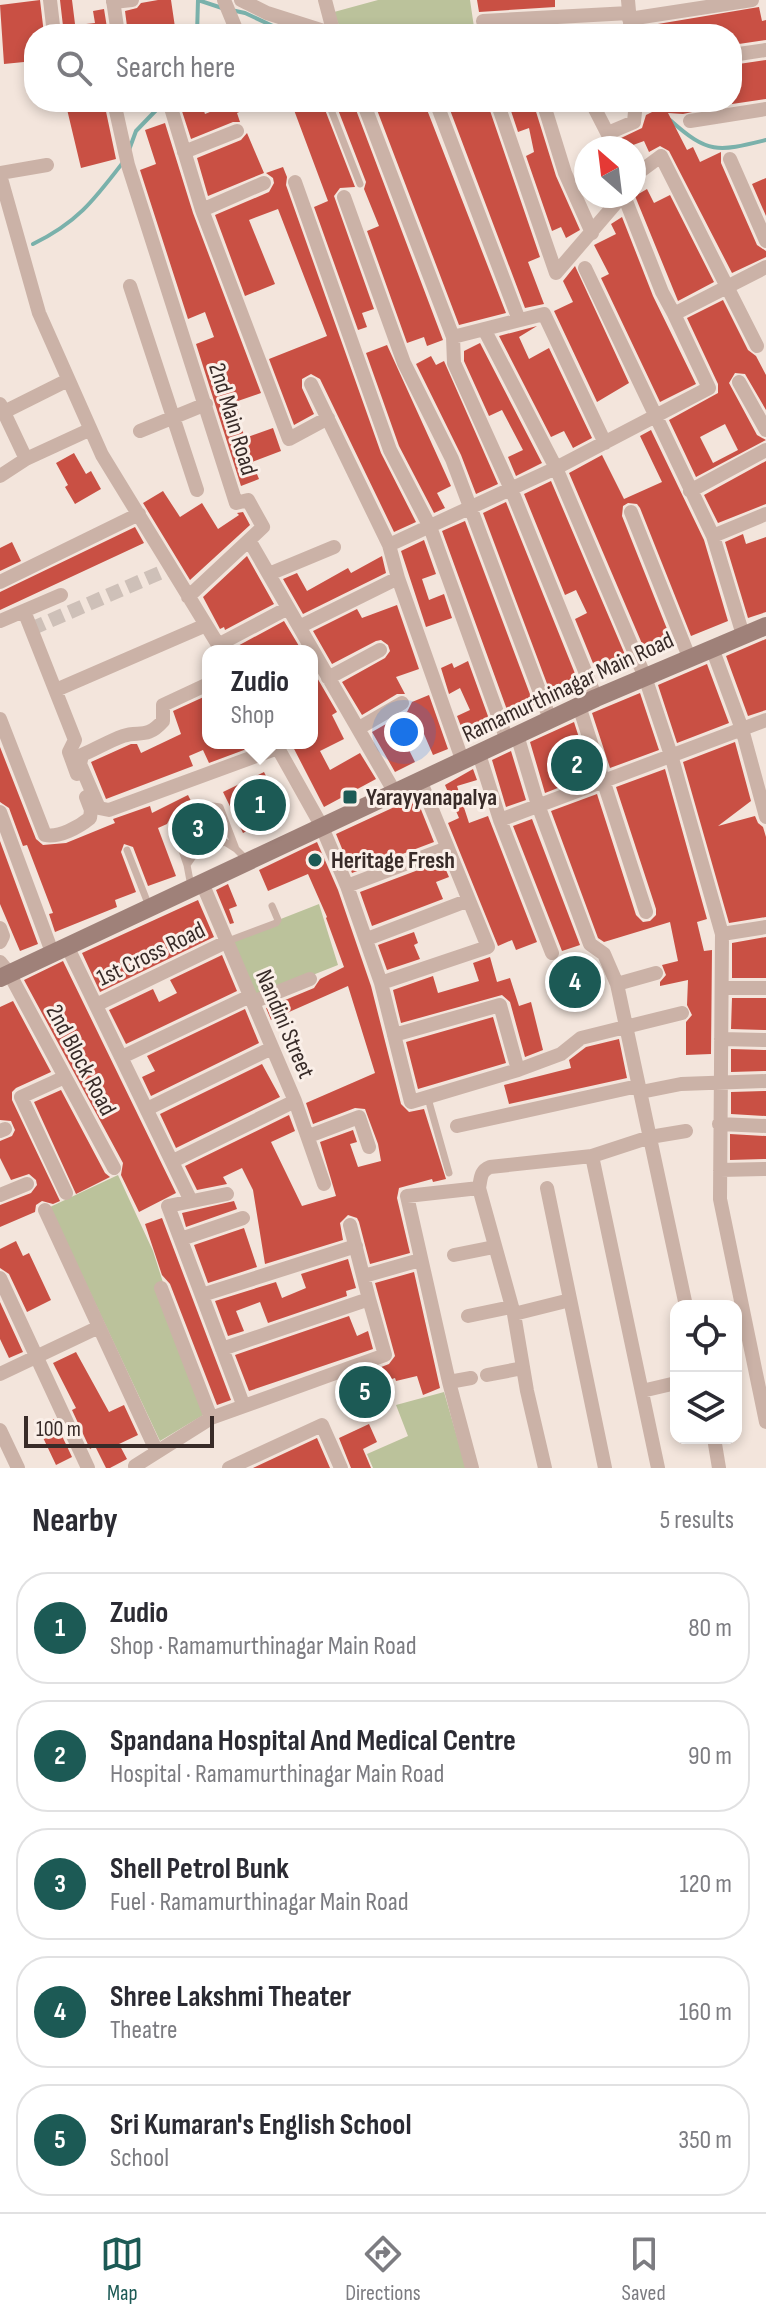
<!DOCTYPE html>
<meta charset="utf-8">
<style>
:root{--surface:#fff;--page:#f2f2f3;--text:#2b2b33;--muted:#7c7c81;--line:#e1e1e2;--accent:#1c5a55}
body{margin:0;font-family:"Sofia Sans Condensed",sans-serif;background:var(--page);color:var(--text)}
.controls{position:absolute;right:24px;bottom:24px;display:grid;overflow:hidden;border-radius:16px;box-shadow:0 4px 12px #0003}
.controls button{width:72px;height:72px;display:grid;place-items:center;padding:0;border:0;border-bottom:2px solid var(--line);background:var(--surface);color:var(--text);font:40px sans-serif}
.compass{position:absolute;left:574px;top:136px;width:72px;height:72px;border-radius:50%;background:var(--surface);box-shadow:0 4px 12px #0003;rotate:332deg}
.scale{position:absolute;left:24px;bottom:20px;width:190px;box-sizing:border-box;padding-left:8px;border:4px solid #382b28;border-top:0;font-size:22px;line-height:28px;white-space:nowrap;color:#382b28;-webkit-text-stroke:6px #faefe8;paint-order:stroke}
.you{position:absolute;left:404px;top:732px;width:28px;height:28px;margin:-20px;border:6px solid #fff;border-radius:50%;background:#1a73e8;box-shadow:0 0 0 12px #1a73e833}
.badge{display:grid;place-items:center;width:52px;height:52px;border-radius:50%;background:var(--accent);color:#fff;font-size:26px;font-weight:700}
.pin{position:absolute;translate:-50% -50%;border:4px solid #fff;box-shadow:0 2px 8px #0006}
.popup{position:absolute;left:202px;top:645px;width:116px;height:104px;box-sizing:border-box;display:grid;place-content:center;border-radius:16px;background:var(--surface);filter:drop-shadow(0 2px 6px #0005);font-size:26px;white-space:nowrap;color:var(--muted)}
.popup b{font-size:30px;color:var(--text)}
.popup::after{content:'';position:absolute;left:50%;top:100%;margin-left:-16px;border:16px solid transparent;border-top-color:var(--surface)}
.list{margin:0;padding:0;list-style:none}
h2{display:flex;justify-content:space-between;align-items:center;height:104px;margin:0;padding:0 32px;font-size:34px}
h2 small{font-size:26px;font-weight:400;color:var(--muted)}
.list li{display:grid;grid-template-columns:52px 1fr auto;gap:24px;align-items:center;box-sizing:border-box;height:112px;margin:0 16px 16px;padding:0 16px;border:2px solid var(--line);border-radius:32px}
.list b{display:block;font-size:30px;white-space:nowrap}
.list p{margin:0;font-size:26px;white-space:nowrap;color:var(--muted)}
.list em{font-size:26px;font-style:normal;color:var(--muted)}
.icon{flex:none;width:44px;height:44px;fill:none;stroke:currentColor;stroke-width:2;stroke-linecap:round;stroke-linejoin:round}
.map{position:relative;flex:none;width:766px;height:1468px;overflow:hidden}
.search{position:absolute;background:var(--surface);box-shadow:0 4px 12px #0003;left:24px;right:24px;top:24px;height:88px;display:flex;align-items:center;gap:20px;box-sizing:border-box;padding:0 28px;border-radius:32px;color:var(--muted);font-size:30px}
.sheet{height:744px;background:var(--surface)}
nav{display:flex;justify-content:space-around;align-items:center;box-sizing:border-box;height:112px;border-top:2px solid var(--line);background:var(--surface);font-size:22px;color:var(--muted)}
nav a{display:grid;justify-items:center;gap:4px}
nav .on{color:var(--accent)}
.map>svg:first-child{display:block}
</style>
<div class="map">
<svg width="766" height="1468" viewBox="0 0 766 1468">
<rect width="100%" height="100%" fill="#f3e5dc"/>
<!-- green -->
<path fill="#bbc29b" d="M 378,0 L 470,0 L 475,34 L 342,34 L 334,12 Z
M 319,904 L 338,965 L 257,997 L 232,938 Z
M 118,1175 L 153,1251 L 205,1414 L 160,1441 L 50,1207 Z
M 444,1392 L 466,1468 L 373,1468 L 367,1454 L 408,1436 L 396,1405 Z"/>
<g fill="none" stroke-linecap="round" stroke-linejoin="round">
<!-- stream -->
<path stroke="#7ab1ab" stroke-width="4" d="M 198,0 L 222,8
M 231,10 L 245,13 L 290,34
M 197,34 L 198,0
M 645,102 L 660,111
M 670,120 C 708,154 717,152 766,140
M 129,150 L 136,131 L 164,102
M 33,244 C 78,222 94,200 124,161"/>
</g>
<!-- building -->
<path fill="#c95044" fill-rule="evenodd" d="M 40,0 L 44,34 L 34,34 L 34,61 L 4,64 L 0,5 Z
M 60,0 L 72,0 L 75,24 L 63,26 Z
M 158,0 L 171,0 L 176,34 L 128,34 L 125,11 L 137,8 L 141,3 Z
M 477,0 L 555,0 L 555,7 L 479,12 Z
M 759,7 L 762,21 L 766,20 L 766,40 L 732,45 L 732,34 L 679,34 L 678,32 L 641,34 L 640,27 Z
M 104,9 L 108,34 L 87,34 L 86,24 L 95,23 L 93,11 Z
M 766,60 L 766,99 L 732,104 L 732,65 Z
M 78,102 L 104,102 L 116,159 L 81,168 L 66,105 Z
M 179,102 L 201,102 L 205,114 L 234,102 L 258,102 L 258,104 L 237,113 L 240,122 L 233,122 L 191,139 Z
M 291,102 L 322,102 L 355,187 L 340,188 L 334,196 L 374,309 L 362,313 L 367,327 L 358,330 L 314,207 L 328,201 Z
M 335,102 L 353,102 L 443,340 L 427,346 L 424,337 L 407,343 L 367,231 L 379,226 L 364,189 L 366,182 Z
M 374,102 L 424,102 L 506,313 L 459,325 Z
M 447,102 L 487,102 L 540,257 L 528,262 L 544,304 L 525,308 Z
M 508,102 L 533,102 L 556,176 L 580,230 L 566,238 L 561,227 L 552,231 L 526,156 L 534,152 L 529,128 L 518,132 Z
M 672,102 L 720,102 L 720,106 L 683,114 L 668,113 L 687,150 L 693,147 L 700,162 L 721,152 L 721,163 L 757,245 L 766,251 L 766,257 L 732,273 L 669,151 L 660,146 L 649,152 L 644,141 L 625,148 L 621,138 L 642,128 L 646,115 Z
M 165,123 L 193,213 L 261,393 L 235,402 L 239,414 L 237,415 L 245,438 L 273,428 L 281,451 L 252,462 L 259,479 L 241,486 L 196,344 L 214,337 L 205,312 L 188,319 L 140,170 L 156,164 L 145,130 Z
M 247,133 L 264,173 L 208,196 L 197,158 L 241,140 Z
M 283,167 L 287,177 L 286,185 L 381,453 L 416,522 L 394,532 L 320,379 L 311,374 L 302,379 L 302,388 L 314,414 L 294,425 L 269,359 L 327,336 L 278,209 L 249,220 L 275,284 L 245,296 L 215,215 L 269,192 L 274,183 L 273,178 L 266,173 Z
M 766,178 L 766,216 L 752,184 Z
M 647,189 L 654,203 L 670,195 L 714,282 L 678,301 L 635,196 Z
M 622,217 L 653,296 L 696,384 L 660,402 L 601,278 L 609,274 L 594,245 L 616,234 L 611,224 Z
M 575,266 L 629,383 L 597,402 L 554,311 L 573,302 L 563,281 Z
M 723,300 L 748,350 L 756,356 L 766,375 L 766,410 L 745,374 L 735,373 L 729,383 L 757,435 L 766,440 L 696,477 L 669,420 L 718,393 L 718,384 L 687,318 ZM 725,424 L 738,450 L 713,463 L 700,437 Z
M 537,326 L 519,337 L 529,359 L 549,348 L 592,438 L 573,448 L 564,431 L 551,437 L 499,336 Z
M 480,343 L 542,463 L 516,476 L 508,457 L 523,450 L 502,410 L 489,416 L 464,361 L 464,351 Z
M 387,345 L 451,486 L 437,493 L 445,508 L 434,513 L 399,446 L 366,353 Z
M 431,356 L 436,365 L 444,361 L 498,484 L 476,494 L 461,455 L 416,364 Z
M 651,430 L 704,540 L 728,621 L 691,636 L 640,508 L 637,504 L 628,503 L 623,506 L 622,516 L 673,644 L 646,653 L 569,473 L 602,455 L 624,499 L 662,482 L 640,436 Z
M 74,453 L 86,474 L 91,471 L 101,489 L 75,504 L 65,487 L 68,485 L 56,463 Z
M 766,461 L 766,504 L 718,523 L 704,495 Z
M 551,481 L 629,664 L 599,678 L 575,619 L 587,613 L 576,590 L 565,595 L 524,494 Z
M 163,491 L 180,517 L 202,503 L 218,529 L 239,515 L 237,513 L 243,512 L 250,525 L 190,580 L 143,503 Z
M 506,502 L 580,686 L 552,697 L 483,513 Z
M 465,521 L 534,705 L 510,718 L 442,531 Z
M 135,527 L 144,543 L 0,610 L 0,592 Z
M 743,534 L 746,544 L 766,537 L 766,612 L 748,618 L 725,542 Z
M 424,540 L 436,574 L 422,579 L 429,600 L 444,594 L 452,618 L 426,627 L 401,551 Z
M 12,542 L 21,561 L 0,571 L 0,548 Z
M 247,556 L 274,604 L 225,630 L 224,627 L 220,629 L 203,597 Z
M 382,556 L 386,573 L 303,614 L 283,579 L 297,573 L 307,591 L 348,568 L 351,573 Z
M 397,605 L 419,669 L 396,677 L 405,694 L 397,694 L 362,715 L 342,682 L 385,658 L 390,651 L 388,645 L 381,640 L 376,641 L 332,664 L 313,631 L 357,609 L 362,618 Z
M 284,621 L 302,651 L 236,651 L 234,648 Z
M 766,639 L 766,710 L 748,716 L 726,656 Z
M 468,661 L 493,730 L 467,742 L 457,716 L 470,710 L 460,688 L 449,694 L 441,668 L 452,663 L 454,668 Z
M 707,664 L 729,723 L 677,743 L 658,685 Z
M 312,669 L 337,712 L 332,715 L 344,739 L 320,751 L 330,770 L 360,753 L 376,779 L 324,807 L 291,743 L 312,743 Z
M 640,693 L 659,750 L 610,768 L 592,713 Z
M 208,695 L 208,743 L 263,743 L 209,763 L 203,750 L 189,756 L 193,766 L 106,799 L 91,762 L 131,744 L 137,744 L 141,753 L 181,734 L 173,711 Z
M 429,695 L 448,749 L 433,755 L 421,727 L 402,736 L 415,762 L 395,772 L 372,732 L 407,712 L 412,702 Z
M 574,722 L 591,775 L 545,793 L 530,742 Z
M 735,742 L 751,801 L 718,826 L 755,816 L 758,823 L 763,827 L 766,837 L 766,917 L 729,923 L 683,762 Z
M 0,747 L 36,839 L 43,845 L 66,843 L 115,823 L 113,819 L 150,806 L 152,813 L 188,795 L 194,807 L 170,818 L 167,824 L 158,828 L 176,876 L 148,886 L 133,847 L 124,844 L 121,852 L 136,892 L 115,900 L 117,907 L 55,932 L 49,914 L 53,913 L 27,845 L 23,846 L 9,808 L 0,802 Z
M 511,751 L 526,800 L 506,807 L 492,760 Z
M 473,769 L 477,780 L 457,786 L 469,823 L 488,816 L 537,942 L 516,950 L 512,940 L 498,946 L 448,823 L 459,818 L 445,785 Z
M 665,769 L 707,919 L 697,922 L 704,951 L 712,950 L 711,1054 L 686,1055 L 686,1022 L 692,1015 L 687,1005 L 688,980 L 660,986 L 660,982 L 666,975 L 662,965 L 678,961 L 670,922 L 604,942 L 598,938 L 551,811 L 597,794 L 636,915 L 643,922 L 650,921 L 656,915 L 656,909 L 616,787 Z
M 264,772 L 284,812 L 243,833 L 223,792 Z
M 416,797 L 434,842 L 352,873 L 336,834 Z
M 213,813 L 222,836 L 196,843 L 189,850 L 181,828 Z
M 532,819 L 580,945 L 562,951 L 513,826 Z
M 0,841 L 38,944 L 20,951 L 0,904 Z
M 317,842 L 338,890 L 371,986 L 401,1104 L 409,1112 L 424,1109 L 446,1179 L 433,1182 L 432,1179 L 399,1188 L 397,1198 L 410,1253 L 370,1264 L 359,1222 L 357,1218 L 348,1215 L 340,1223 L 343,1240 L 265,1264 L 253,1190 L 242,1168 L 223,1177 L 227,1184 L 197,1190 L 185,1166 L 289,1115 L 295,1131 L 271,1142 L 302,1206 L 336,1196 L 320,1142 L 353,1130 L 357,1142 L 350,1144 L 358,1167 L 381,1161 L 378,1144 L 365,1109 L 355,1108 L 313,1124 L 306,1103 L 375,1073 L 348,986 L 271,1020 L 266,1008 L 314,988 L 320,979 L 344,967 L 326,918 L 327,917 L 308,874 L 268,891 L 259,870 Z
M 442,861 L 449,877 L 436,882 L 443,899 L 372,926 L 360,892 Z
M 228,884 L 237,906 L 229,909 L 234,923 L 230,924 L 216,890 Z
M 198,900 L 214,937 L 100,992 L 82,953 Z
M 414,932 L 418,943 L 414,945 L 420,959 L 387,970 L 378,945 Z
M 766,937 L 766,978 L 732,978 L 732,943 Z
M 222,955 L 237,991 L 126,1044 L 109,1010 L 153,989 L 159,1002 L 177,993 L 170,980 Z
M 490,957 L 497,982 L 510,978 L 519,1006 L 531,1002 L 543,1050 L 525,1057 L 510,1002 L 502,995 L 401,1023 L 393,990 L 433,976 L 438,993 L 479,981 L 473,963 Z
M 63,961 L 176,1193 L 139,1212 L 121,1175 L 123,1163 L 24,980 Z
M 732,998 L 766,998 L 766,1030 L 731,1029 Z
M 13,1001 L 51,1072 L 16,1088 L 12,1092 L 12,1100 L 60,1201 L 53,1204 L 42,1201 L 36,1205 L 35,1212 L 0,1227 L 0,1205 L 31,1193 L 37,1185 L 36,1180 L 29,1174 L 11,1180 L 0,1158 L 0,1141 L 12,1136 L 15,1130 L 11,1121 L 0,1120 L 0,1007 Z
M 245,1009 L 259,1043 L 151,1096 L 142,1077 L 155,1071 L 147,1056 Z
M 493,1017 L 506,1063 L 418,1089 L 406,1042 Z
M 619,1039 L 627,1078 L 509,1104 L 504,1085 L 571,1068 L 569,1060 L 586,1047 Z
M 731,1049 L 766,1050 L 766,1071 L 731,1072 Z
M 262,1064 L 280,1097 L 176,1148 L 160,1114 Z
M 61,1090 L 105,1173 L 110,1177 L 76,1194 L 34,1102 Z
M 766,1091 L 766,1116 L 731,1114 L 731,1092 Z
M 730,1134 L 766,1136 L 766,1159 L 730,1160 Z
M 234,1201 L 237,1209 L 186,1227 L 182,1213 Z
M 162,1218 L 231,1400 L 217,1405 L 170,1284 L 162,1275 L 145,1224 Z
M 244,1228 L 257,1267 L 208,1283 L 194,1245 Z
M 16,1241 L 23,1256 L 29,1253 L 51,1300 L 27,1312 L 9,1274 L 0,1268 L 0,1249 Z
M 348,1259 L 356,1288 L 346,1291 L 347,1296 L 268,1323 L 260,1302 L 236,1311 L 244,1331 L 228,1336 L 215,1301 L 276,1282 L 282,1298 L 306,1288 L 301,1274 Z
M 414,1272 L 440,1388 L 423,1395 L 417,1376 L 396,1381 L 395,1378 L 362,1389 L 358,1376 L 389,1364 L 395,1356 L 375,1283 Z
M 0,1302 L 23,1352 L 9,1358 L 0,1339 Z
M 349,1316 L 357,1336 L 368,1331 L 373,1349 L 249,1391 L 235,1355 Z
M 76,1352 L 109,1412 L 124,1405 L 138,1435 L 119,1444 L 127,1459 L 110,1468 L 106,1468 L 95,1446 L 90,1449 L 72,1410 L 76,1408 L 53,1363 Z
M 54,1419 L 72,1457 L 56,1465 L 38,1427 Z
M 369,1424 L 377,1442 L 363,1449 L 371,1468 L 351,1468 L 339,1438 Z
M 317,1438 L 330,1468 L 253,1468 Z"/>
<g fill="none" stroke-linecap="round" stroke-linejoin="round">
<!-- minor-tunnel -->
<path stroke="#cec0b8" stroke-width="14" stroke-dasharray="14 7" stroke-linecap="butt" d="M 31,629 L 171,568"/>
<!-- service -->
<path stroke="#cbb2a7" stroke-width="7" d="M 264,102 L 266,107 L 278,102
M 328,102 L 360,184
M 127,850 L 149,906
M 187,865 L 173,824 L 213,806 L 220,807 L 236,849
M 191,886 L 187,865 L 198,849 L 225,842 L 236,849 L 248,861
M 228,941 L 276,923 L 278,920 L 272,906
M 425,1101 L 429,1102 L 449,1173"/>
<!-- minor -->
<path stroke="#cbb2a7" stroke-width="14" d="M 50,0 L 54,34
M 113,0 L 118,34
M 224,0 L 238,34
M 241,0 L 267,13 L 333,34
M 325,0 L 334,34
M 628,0 L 631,34
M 113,2 L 132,0
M 629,19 L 752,0
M 483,21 L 629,13
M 732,55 L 766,50
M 114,102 L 128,165 L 236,503 L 248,500 L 263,527 L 188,597
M 363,102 L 453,337 L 454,363 L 511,489 L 596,698
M 436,102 L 519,320
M 497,102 L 556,273 L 622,196
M 543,102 L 565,173 L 592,233
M 171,108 L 202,210 L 289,439 L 328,418
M 595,109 L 615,148
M 690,121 L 766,109
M 608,133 L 634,122 L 636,102
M 184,152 L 237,131
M 730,159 L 766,241
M 0,173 L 47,165
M 0,175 L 39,313 L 102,455 L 222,651
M 634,176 L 661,156 L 757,346
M 295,182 L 390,450 L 430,527 L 507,740
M 624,196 L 662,292 L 674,314
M 344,197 L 404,363 L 452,459 L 550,719
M 202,210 L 264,183
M 585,268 L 713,536 L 743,635
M 130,286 L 197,490
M 484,329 L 556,468 L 645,677 L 671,755 L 722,934 L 720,1199 L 766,1422
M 453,337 L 544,314 L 605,443
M 739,382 L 766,430
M 311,384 L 389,545 L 398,578 L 463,762
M 0,404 L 26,459 L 89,430
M 4,412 L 68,380
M 140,431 L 206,404
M 0,476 L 26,459
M 690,491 L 766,450
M 631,512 L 689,657
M 713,536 L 766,514
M 249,540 L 394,791
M 389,545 L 556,468 L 709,388 L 674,314 L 766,267
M 269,574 L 334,547
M 0,582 L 139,514
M 24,611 L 75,740 L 69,752 L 77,774
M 0,621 L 61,595
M 299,627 L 398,578
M 218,645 L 288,608
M 712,648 L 742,729 L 766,817
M 328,678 L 380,650
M 208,684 L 163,705 L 163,721 C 146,740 139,730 123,736 C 109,741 96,749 82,755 L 80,764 L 99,808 L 109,810 L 278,748
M 56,690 L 206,625
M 579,706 L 646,912
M 0,719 L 45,835 C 59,838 79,827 90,818 L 91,810 L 86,797
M 359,728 L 402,703
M 517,735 L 538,805 L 590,944 L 604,954 L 617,984 L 686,1306
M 275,743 L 321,825 L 347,886
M 479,754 L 500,820 L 552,953
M 0,812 L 52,952
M 500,820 L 766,720
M 447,848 L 347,886 L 381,983 L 411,1102 L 518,1070 L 561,1054 L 581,1038 L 682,1013
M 202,883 L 295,1101 L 324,1184
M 0,928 L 3,936 L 0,942
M 722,934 L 766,927
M 367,939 L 469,900
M 67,946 L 191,1201
M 0,962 L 9,973 L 114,1168
M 381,983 L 488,947 L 420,780
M 617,984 L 656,973
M 722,988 L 766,988
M 253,1002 L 310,979
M 96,1005 L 226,942
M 394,1035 L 500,1005 L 518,1070
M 721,1039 L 766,1040
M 122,1057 L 250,996
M 65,1077 L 21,1097 L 66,1193
M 641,1092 L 681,1084 L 766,1081
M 147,1109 L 272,1048
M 719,1124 L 766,1126
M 457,1126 L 638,1086
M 0,1131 L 5,1129
M 309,1136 L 359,1117 L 369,1147
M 592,1156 L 658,1468
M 173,1161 L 295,1101
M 720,1170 L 766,1169
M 547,1188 L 605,1468
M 227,1194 L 168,1206 L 243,1404
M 0,1195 L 27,1184
M 45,1210 L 156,1450
M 350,1225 L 369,1299
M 181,1239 L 243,1218
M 454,1255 L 494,1247
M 364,1276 L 420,1260
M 0,1278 L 88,1468
M 161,1288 L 211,1418
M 202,1295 L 356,1246
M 514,1314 L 570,1300
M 468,1316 L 511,1307
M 0,1374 L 99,1327
M 487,1375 L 523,1368
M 449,1382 L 471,1378
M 642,1391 L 676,1383
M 0,1430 L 18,1468
M 714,1438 L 719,1468
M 135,1466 L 211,1418 L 385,1355 L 369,1299 L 222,1349
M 229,1468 L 322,1425 L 341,1468
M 472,1468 L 449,1382 L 407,1196 L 479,1188
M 545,1468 L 527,1391 L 514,1314 L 479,1188 C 481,1178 480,1171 490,1167 L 592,1156 L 650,1137 L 686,1131"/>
<!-- secondary -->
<path stroke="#9f8179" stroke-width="18" d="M 0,978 L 596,698 L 766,626"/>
</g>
<!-- markers -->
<g fill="#1c5a55" stroke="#faefe8" stroke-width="3">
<rect x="342" y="789" width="16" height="16" rx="4"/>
<circle cx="315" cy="860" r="8"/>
</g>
<g text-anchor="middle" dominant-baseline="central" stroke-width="6" stroke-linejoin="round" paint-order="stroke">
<!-- street labels -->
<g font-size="24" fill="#382b28" stroke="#faefe8">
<text transform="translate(233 419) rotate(73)">2nd Main Road</text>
<text transform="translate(568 687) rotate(-25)">Ramamurthinagar Main Road</text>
<text transform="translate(151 954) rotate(-26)">1st Cross Road</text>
<text transform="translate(285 1024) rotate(67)">Nandini Street</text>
<text transform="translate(81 1060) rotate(62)">2nd Block Road</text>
</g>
<!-- poi labels -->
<g font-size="24" font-weight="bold" fill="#382b28" stroke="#faefe8" text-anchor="start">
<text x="366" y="797">Yarayyanapalya</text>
<text x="331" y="860">Heritage Fresh</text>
</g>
</g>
</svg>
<div class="controls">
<button><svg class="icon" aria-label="locate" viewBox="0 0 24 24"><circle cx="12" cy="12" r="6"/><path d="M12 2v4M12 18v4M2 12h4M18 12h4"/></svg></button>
<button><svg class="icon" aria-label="layers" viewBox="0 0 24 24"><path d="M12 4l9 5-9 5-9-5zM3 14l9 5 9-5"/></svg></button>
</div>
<svg class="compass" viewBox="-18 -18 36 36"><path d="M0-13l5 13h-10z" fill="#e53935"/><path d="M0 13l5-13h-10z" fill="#7c7c81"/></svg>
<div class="scale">100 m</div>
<div class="you"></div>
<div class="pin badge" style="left:260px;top:805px">1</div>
<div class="popup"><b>Zudio</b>Shop</div>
<div class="pin badge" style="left:577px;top:765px">2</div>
<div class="pin badge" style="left:198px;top:829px">3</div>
<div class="pin badge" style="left:575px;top:982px">4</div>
<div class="pin badge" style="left:365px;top:1392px">5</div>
<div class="search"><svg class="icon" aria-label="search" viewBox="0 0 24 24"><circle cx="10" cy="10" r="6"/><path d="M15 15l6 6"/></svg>Search here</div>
</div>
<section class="sheet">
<h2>Nearby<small>5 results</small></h2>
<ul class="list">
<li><span class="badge">1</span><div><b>Zudio</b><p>Shop · Ramamurthinagar Main Road</p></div><em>80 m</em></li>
<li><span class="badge">2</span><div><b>Spandana Hospital And Medical Centre</b><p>Hospital · Ramamurthinagar Main Road</p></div><em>90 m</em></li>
<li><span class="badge">3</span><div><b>Shell Petrol Bunk</b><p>Fuel · Ramamurthinagar Main Road</p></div><em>120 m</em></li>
<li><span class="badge">4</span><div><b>Shree Lakshmi Theater</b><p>Theatre</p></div><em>160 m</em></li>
<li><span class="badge">5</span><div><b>Sri Kumaran's English School</b><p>School</p></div><em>350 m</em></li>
</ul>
</section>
<nav>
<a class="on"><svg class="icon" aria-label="map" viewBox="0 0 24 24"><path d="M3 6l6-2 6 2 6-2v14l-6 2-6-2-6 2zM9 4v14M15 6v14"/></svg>Map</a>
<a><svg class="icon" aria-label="directions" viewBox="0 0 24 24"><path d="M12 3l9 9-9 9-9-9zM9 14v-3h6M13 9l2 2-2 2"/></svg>Directions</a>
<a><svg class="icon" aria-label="saved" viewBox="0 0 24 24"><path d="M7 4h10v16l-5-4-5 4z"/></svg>Saved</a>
</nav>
